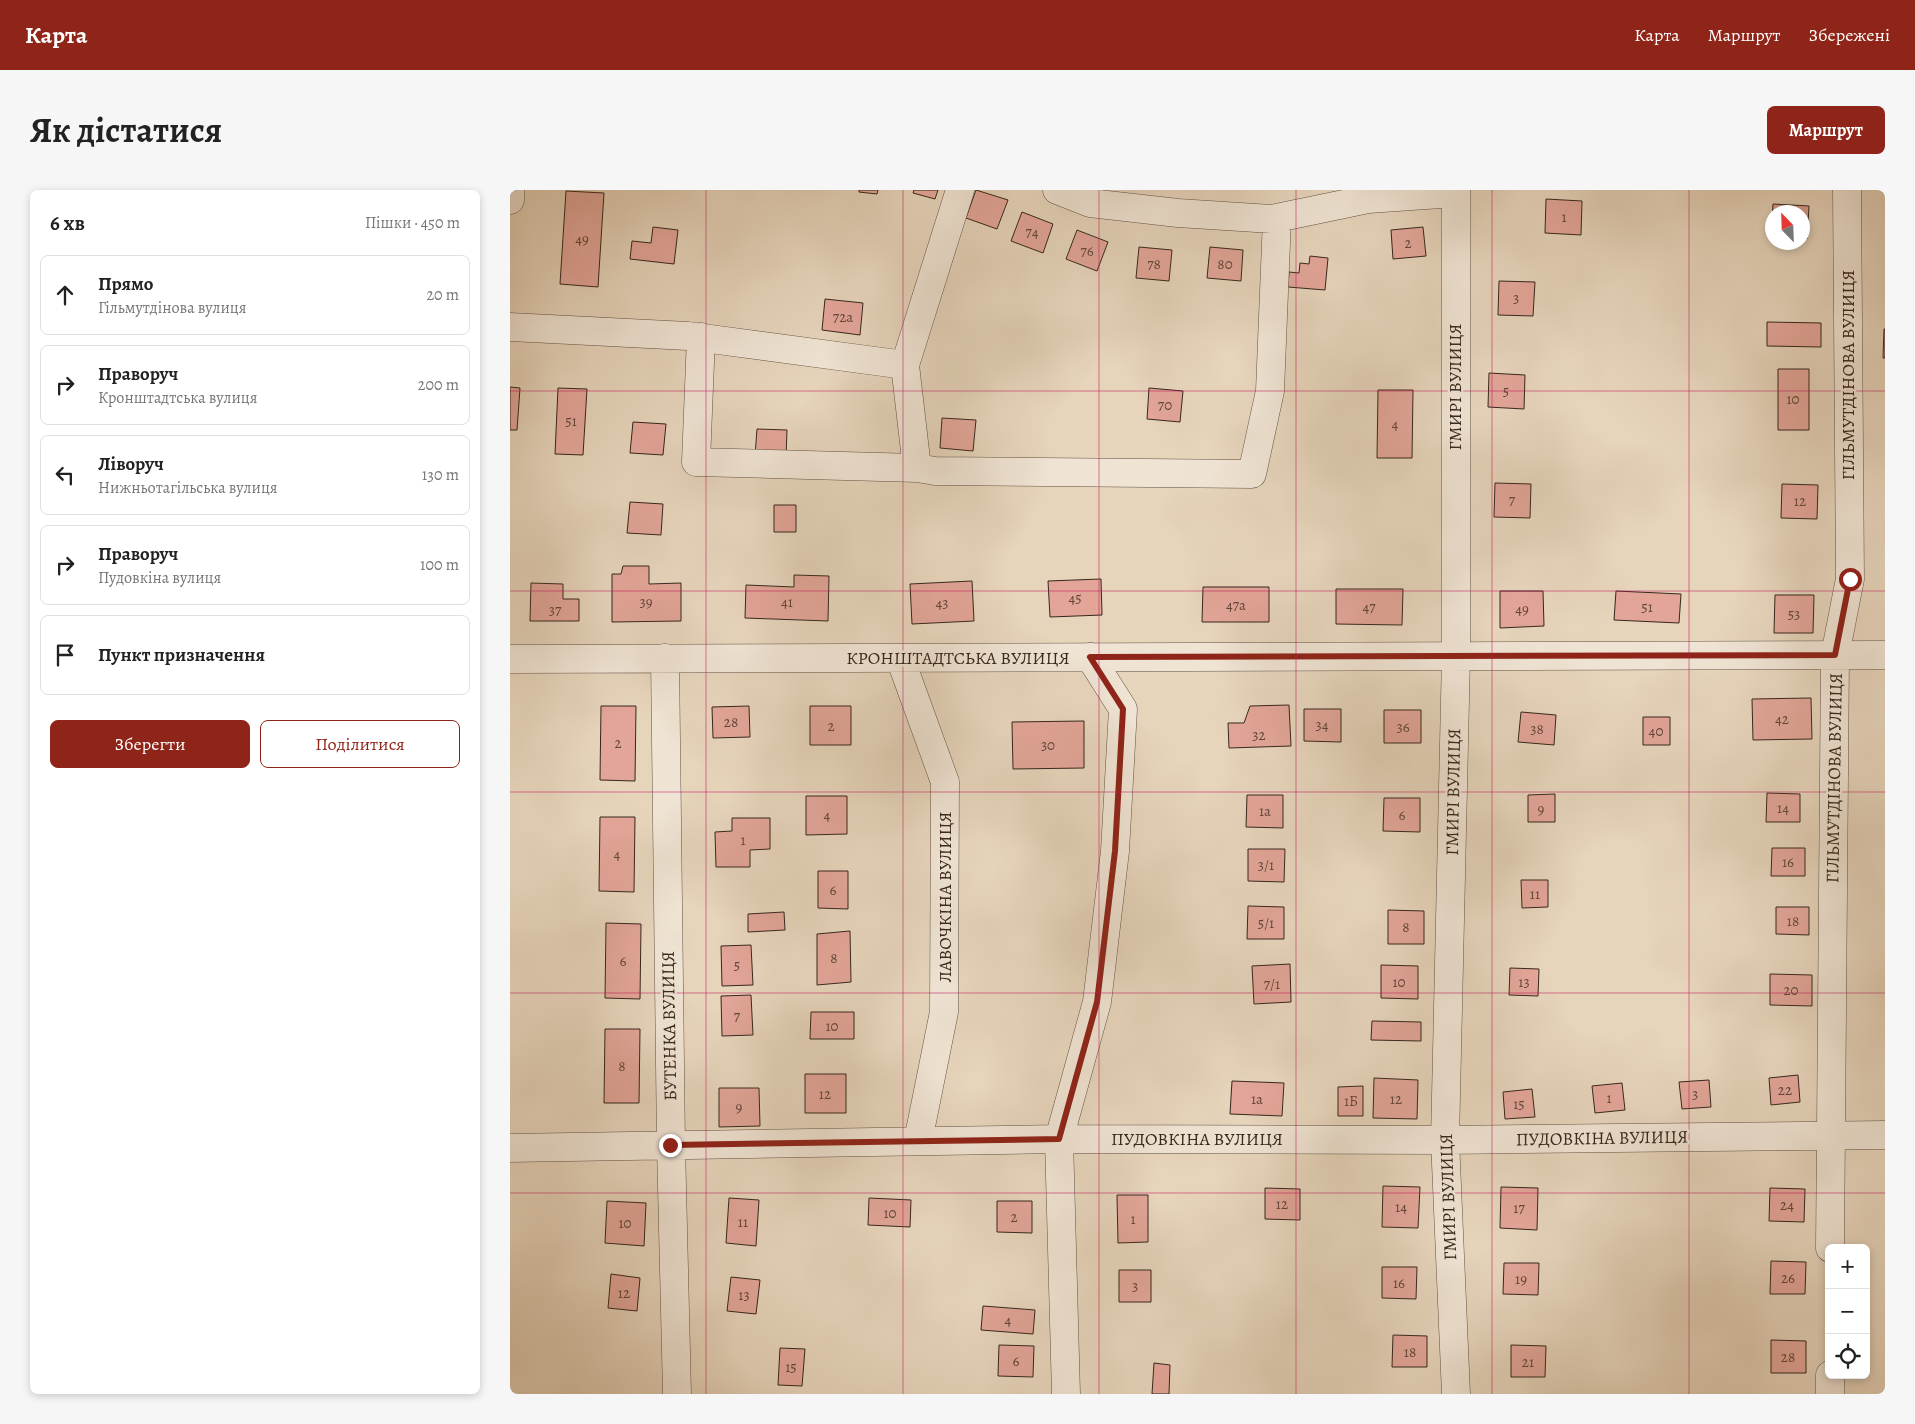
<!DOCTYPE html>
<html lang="uk">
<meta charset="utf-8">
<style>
:root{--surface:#fff;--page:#f6f6f6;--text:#222;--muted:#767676;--line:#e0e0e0;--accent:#8f2418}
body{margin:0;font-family:Alegreya,serif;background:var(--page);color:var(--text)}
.controls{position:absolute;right:15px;bottom:15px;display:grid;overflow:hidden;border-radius:8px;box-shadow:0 2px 8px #0003}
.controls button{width:45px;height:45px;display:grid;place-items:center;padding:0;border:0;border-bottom:1px solid var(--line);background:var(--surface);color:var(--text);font:25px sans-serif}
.compass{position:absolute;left:1255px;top:15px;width:45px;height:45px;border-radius:50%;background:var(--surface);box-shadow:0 2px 8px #0003;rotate:337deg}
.stop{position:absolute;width:15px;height:15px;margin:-11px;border:4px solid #8f2418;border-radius:50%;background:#fff}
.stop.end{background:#8f2418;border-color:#fff;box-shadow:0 1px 5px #0008}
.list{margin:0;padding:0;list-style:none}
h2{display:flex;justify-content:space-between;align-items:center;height:65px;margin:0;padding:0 20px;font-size:21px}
h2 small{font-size:16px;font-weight:400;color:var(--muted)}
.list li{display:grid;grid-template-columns:32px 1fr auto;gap:15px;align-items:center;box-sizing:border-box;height:80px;margin:0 10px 10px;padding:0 10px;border:1px solid var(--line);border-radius:8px}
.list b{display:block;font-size:19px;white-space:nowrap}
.list p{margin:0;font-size:16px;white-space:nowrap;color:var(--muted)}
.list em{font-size:16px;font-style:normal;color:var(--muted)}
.actions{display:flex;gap:10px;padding:15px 20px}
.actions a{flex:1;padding:11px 0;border:1px solid var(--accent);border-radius:8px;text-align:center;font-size:18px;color:var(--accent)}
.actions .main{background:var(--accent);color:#fff}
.icon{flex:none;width:28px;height:28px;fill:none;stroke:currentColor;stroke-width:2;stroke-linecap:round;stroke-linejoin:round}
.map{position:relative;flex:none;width:1375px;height:1204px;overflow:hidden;border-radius:8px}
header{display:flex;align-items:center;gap:30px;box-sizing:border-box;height:70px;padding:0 25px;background:var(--accent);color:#fff}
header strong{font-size:24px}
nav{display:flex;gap:28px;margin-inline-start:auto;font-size:18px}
.intro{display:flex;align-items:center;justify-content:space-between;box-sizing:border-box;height:120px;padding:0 30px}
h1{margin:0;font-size:35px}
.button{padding:12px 22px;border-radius:8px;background:var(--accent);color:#fff;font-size:18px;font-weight:700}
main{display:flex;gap:30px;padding:0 30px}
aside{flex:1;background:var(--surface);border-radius:8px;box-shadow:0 2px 8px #0003}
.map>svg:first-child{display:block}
</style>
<header>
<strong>Карта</strong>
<nav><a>Карта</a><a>Маршрут</a><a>Збережені</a></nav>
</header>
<div class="intro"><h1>Як дістатися</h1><a class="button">Маршрут</a></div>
<main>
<aside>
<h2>6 хв<small>Пішки · 450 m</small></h2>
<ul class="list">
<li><svg class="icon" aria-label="ahead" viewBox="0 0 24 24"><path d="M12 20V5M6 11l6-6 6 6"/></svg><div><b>Прямо</b><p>Гільмутдінова вулиця</p></div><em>20 m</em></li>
<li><svg class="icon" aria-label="right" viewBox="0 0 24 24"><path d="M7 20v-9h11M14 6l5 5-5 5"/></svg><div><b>Праворуч</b><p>Кронштадтська вулиця</p></div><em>200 m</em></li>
<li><svg class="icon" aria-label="left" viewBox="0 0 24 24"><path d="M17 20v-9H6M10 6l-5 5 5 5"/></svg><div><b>Ліворуч</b><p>Нижньотагільська вулиця</p></div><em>130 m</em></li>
<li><svg class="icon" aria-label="right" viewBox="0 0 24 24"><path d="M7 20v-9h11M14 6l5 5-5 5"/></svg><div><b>Праворуч</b><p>Пудовкіна вулиця</p></div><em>100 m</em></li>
<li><svg class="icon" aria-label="arrive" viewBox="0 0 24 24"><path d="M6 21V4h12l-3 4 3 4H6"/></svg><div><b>Пункт призначення</b></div></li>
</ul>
<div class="actions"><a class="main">Зберегти</a><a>Поділитися</a></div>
</aside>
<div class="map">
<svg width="1375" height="1204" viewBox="0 0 1375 1204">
<rect width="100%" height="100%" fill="#e6d4bb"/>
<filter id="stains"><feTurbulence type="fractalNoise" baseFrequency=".004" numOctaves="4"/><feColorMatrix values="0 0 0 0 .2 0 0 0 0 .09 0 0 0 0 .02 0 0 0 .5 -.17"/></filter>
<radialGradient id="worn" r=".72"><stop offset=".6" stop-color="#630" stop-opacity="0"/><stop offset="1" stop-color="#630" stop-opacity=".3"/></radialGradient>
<!-- building -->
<path fill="#e2a598" stroke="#37271c" d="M 349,0 L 368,0 L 367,4 L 349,2 Z
M 404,0 L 428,0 L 425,9 L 403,3 Z
M 466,0 L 498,10 L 487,39 L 456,28 Z
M 56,1 L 94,3 L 88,97 L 50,94 Z
M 1036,9 L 1072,11 L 1071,45 L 1035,43 Z
M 1263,14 L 1299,16 L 1297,49 L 1292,49 L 1292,22 L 1262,22 L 1261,48 Z
M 512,22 L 543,34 L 533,63 L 501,51 Z
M 143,37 L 168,40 L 164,74 L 120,69 L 122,51 L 141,53 Z
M 913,37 L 916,66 L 883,69 L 881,40 Z
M 567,40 L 598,52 L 587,81 L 556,69 Z
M 629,57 L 662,60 L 659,91 L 626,88 Z
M 700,57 L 733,60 L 731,91 L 697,88 Z
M 800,66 L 818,68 L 815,100 L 778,97 L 779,82 L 789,83 L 790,73 L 799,74 Z
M 989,91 L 1025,92 L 1023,126 L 988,125 Z
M 315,109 L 353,113 L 350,145 L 312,140 Z
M 1257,132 L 1311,133 L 1311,157 L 1257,156 Z
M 1374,139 L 1375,139 L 1375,168 L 1373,168 Z
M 1268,179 L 1299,179 L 1299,240 L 1268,240 Z
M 979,183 L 1015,185 L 1014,219 L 978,217 Z
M 0,197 L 10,198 L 7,240 L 0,240 Z
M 48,198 L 77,199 L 73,265 L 45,264 Z
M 639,198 L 673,201 L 670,232 L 637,229 Z
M 868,200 L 903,200 L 902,268 L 867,268 Z
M 432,228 L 466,230 L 463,261 L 430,258 Z
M 123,232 L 156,234 L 153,265 L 120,263 Z
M 247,239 L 277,240 L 276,267 L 245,266 Z
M 985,293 L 1021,294 L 1020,328 L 984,327 Z
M 1272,294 L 1308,295 L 1307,329 L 1271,328 Z
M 120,312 L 153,314 L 151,345 L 117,343 Z
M 264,315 L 286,315 L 286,342 L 264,342 Z
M 113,376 L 139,376 L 139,394 L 171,393 L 171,431 L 102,432 L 102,384 L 111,384 Z
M 284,385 L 319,386 L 318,431 L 235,428 L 236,395 L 284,397 Z
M 591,389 L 592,425 L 540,427 L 538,391 Z
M 462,391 L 464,431 L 402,434 L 400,394 Z
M 21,393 L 53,394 L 53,409 L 69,409 L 69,431 L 20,431 Z
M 693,397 L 759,397 L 759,432 L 692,432 Z
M 826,399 L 893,399 L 892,435 L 826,434 Z
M 990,401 L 1033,401 L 1034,436 L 990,438 Z
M 1106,401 L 1171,404 L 1169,433 L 1104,430 Z
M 1265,405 L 1304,405 L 1303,443 L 1264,443 Z
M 1301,508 L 1302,549 L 1243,550 L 1242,509 Z
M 779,515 L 781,556 L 719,558 L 718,533 L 734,533 L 740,516 Z
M 91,516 L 126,516 L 125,591 L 90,590 Z
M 239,516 L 240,547 L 203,548 L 202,517 Z
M 300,516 L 341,516 L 341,555 L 300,555 Z
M 794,519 L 831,519 L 831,552 L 794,551 Z
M 874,520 L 911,520 L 911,553 L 874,553 Z
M 1011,522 L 1046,525 L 1044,555 L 1008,552 Z
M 1133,527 L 1160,527 L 1160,555 L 1133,555 Z
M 574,531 L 574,578 L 503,579 L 502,532 Z
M 1257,603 L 1290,604 L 1290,632 L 1256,632 Z
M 1045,604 L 1045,632 L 1018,632 L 1018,605 Z
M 737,605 L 773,605 L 773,638 L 736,637 Z
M 296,606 L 337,606 L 337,644 L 296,645 Z
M 874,608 L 910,608 L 910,642 L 873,641 Z
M 90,627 L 125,627 L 124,702 L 89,701 Z
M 222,628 L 260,628 L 260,659 L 240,660 L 240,677 L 206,677 L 205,642 L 222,641 Z
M 1262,658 L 1295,658 L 1295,686 L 1261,686 Z
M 738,659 L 775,659 L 774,692 L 738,691 Z
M 308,681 L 338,681 L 338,719 L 308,718 Z
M 1011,690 L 1038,690 L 1038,717 L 1012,718 Z
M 738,716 L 774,717 L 774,749 L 737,749 Z
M 1266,717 L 1299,717 L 1299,745 L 1266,744 Z
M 878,720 L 914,721 L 914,754 L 878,754 Z
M 274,722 L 275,740 L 238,742 L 238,724 Z
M 96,733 L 131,734 L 130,809 L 95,808 Z
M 340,741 L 341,792 L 307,795 L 307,744 Z
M 241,755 L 243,795 L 212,796 L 211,756 Z
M 780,774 L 781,812 L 744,814 L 742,776 Z
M 871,775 L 908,776 L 908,809 L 871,808 Z
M 1000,778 L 1029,779 L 1028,806 L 999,805 Z
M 1260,784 L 1302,785 L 1302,816 L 1260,815 Z
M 241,805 L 243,845 L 212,846 L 211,806 Z
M 301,822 L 344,822 L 344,849 L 300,849 Z
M 862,831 L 911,832 L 911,851 L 861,850 Z
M 95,839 L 130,839 L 129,913 L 94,913 Z
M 295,884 L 336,884 L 336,923 L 295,923 Z
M 1288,885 L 1290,912 L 1261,915 L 1259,888 Z
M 864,888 L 908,890 L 907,929 L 863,928 Z
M 1199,890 L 1201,917 L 1172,919 L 1169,892 Z
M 722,891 L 774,893 L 772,926 L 720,924 Z
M 1112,893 L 1115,920 L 1085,923 L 1082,896 Z
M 853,896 L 853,926 L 828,926 L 828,897 Z
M 209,898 L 249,898 L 250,936 L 209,937 Z
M 1022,899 L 1025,927 L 995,929 L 993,902 Z
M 873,996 L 910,997 L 908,1038 L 872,1037 Z
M 991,997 L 1028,998 L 1027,1040 L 990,1038 Z
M 755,998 L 790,999 L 790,1030 L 755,1029 Z
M 1260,998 L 1295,999 L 1294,1032 L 1259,1031 Z
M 607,1005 L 638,1005 L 638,1052 L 608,1053 Z
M 219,1008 L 249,1010 L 246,1056 L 216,1053 Z
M 359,1008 L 401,1010 L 400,1037 L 358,1035 Z
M 97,1011 L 136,1013 L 134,1056 L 95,1053 Z
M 487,1011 L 522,1011 L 522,1043 L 487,1042 Z
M 1261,1071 L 1296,1072 L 1295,1104 L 1260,1104 Z
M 994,1073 L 1029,1073 L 1028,1105 L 993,1104 Z
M 872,1077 L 907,1077 L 906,1109 L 872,1108 Z
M 609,1080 L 641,1080 L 641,1112 L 609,1112 Z
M 101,1084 L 130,1088 L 127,1121 L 98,1118 Z
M 221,1087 L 250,1090 L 246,1124 L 217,1121 Z
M 473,1116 L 525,1120 L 523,1144 L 471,1140 Z
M 883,1145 L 917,1146 L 917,1177 L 882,1177 Z
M 1261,1150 L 1296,1151 L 1296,1183 L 1261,1183 Z
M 489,1155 L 524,1156 L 523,1187 L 488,1186 Z
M 1001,1155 L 1036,1156 L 1035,1187 L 1001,1187 Z
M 270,1158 L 295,1159 L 292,1196 L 268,1195 Z
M 644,1173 L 660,1175 L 659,1204 L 642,1204 Z"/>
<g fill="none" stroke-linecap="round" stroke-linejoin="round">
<defs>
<path id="street" d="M 450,0 L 395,175 L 407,278 L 425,281 L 742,284 L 760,201 L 767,28
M 547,0 L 580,13 L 668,23 L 762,29 L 858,9 L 945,3
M 0,10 L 0,0
M 0,137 L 178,146 L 395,175
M 191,147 L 186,272 L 407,278
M 155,468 L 161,955 L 167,1204
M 390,468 L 435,592 L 434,822 L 408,951
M 0,469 L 1375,465
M 0,958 L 549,949 L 935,950 L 1375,945
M 1320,1058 L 1325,465 L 1340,389 L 1337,0
M 556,1204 L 549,949 L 587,812 L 605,661 L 613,519 L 580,467
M 946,1204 L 935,950 L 946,466 L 946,0
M 1320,1204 L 1320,1185"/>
</defs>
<!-- street casing -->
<use href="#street" stroke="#635244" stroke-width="29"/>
<!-- street -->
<use href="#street" stroke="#efe3d3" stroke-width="28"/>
</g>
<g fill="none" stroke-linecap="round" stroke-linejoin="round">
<!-- route -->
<path stroke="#8f2418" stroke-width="6" d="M 160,955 L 549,949 L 587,812 L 605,661 L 613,519 L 580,467 L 1325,465 L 1340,389"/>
</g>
<!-- grid -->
<path fill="none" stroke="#c2185b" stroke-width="1" stroke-opacity="0.55" d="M 196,0 L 196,1204M 393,0 L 393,1204M 589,0 L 589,1204M 786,0 L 786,1204M 982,0 L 982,1204M 1179,0 L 1179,1204M 0,201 L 1375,201M 0,401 L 1375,401M 0,602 L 1375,602M 0,803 L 1375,803M 0,1003 L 1375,1003"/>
<g text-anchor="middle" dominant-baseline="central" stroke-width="4.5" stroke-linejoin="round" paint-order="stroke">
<!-- number labels -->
<g font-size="15" fill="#62463b">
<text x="1054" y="27">1</text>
<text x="522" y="42">74</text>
<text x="72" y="49">49</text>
<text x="898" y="53">2</text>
<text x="577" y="61">76</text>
<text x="644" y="74">78</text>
<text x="715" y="74">80</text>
<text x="1006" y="108">3</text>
<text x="333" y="127">72а</text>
<text x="996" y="201">5</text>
<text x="1283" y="209">10</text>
<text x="655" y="215">70</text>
<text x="61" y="231">51</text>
<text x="885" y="234">4</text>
<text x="1002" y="310">7</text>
<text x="1290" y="311">12</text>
<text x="565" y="408">45</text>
<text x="136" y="412">39</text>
<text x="277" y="412">41</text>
<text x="432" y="413">43</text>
<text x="726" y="415">47а</text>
<text x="859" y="417">47</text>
<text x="1137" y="417">51</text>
<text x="1012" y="419">49</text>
<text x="45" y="420">37</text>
<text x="1284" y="424">53</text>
<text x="1272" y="529">42</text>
<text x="221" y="532">28</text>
<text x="812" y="535">34</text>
<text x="321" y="536">2</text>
<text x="893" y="537">36</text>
<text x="1027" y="539">38</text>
<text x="1146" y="541">40</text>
<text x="749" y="545">32</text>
<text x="108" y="553">2</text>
<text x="538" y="555">30</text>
<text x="1273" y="618">14</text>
<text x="1031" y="619">9</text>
<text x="755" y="621">1а</text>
<text x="317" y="625">4</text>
<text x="892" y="625">6</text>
<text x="233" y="650">1</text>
<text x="107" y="664">4</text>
<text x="1278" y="672">16</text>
<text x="756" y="675">3/1</text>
<text x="323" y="700">6</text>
<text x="1025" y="704">11</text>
<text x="1283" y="731">18</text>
<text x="756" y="733">5/1</text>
<text x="896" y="737">8</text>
<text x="324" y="768">8</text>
<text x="113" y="771">6</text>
<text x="227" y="775">5</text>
<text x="889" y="792">10</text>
<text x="1014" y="792">13</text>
<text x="762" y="794">7/1</text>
<text x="1281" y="800">20</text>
<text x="227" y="826">7</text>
<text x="322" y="836">10</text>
<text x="112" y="876">8</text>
<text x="1275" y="900">22</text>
<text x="315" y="904">12</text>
<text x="1185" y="904">3</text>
<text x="1099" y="908">1</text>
<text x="747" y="909">1а</text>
<text x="886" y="909">12</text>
<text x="841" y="911">1Б</text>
<text x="1009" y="914">15</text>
<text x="229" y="917">9</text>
<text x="772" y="1014">12</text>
<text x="1277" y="1015">24</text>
<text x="891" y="1017">14</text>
<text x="1009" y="1018">17</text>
<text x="380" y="1023">10</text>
<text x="504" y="1027">2</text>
<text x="623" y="1029">1</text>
<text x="233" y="1032">11</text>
<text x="115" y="1033">10</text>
<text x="1278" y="1088">26</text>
<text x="1011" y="1089">19</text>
<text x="889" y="1093">16</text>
<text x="625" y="1096">3</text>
<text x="114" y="1103">12</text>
<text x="234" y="1105">13</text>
<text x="498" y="1130">4</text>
<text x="900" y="1162">18</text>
<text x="1278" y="1167">28</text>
<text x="506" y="1171">6</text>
<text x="1018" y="1172">21</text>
<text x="281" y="1177">15</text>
</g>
<!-- street labels -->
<g font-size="18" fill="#37271c" stroke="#efe3d3">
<text transform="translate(1338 185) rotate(-90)">ГІЛЬМУТДІНОВА ВУЛИЦЯ</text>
<text transform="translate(945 197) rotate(-90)">ГМИРІ ВУЛИЦЯ</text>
<text x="448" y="468">КРОНШТАДТСЬКА ВУЛИЦЯ</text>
<text transform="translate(1324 588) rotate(-89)">ГІЛЬМУТДІНОВА ВУЛИЦЯ</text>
<text transform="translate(943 602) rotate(-89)">ГМИРІ ВУЛИЦЯ</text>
<text transform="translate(435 707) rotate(-90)">ЛАВОЧКІНА ВУЛИЦЯ</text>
<text transform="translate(159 836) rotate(-91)">БУТЕНКА ВУЛИЦЯ</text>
<text transform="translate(1092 948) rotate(-1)">ПУДОВКІНА ВУЛИЦЯ</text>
<text x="687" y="949">ПУДОВКІНА ВУЛИЦЯ</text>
<text transform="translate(938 1007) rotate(-92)">ГМИРІ ВУЛИЦЯ</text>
</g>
</g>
<rect width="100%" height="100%" filter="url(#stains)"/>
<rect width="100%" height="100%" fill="url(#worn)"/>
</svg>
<div class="controls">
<button>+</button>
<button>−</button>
<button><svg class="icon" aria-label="locate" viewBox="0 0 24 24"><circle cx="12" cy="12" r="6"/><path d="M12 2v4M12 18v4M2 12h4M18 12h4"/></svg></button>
</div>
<svg class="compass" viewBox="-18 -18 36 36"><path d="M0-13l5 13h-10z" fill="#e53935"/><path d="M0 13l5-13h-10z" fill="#767676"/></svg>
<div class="stop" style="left:1340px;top:389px"></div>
<div class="stop end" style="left:160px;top:955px"></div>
</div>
</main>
